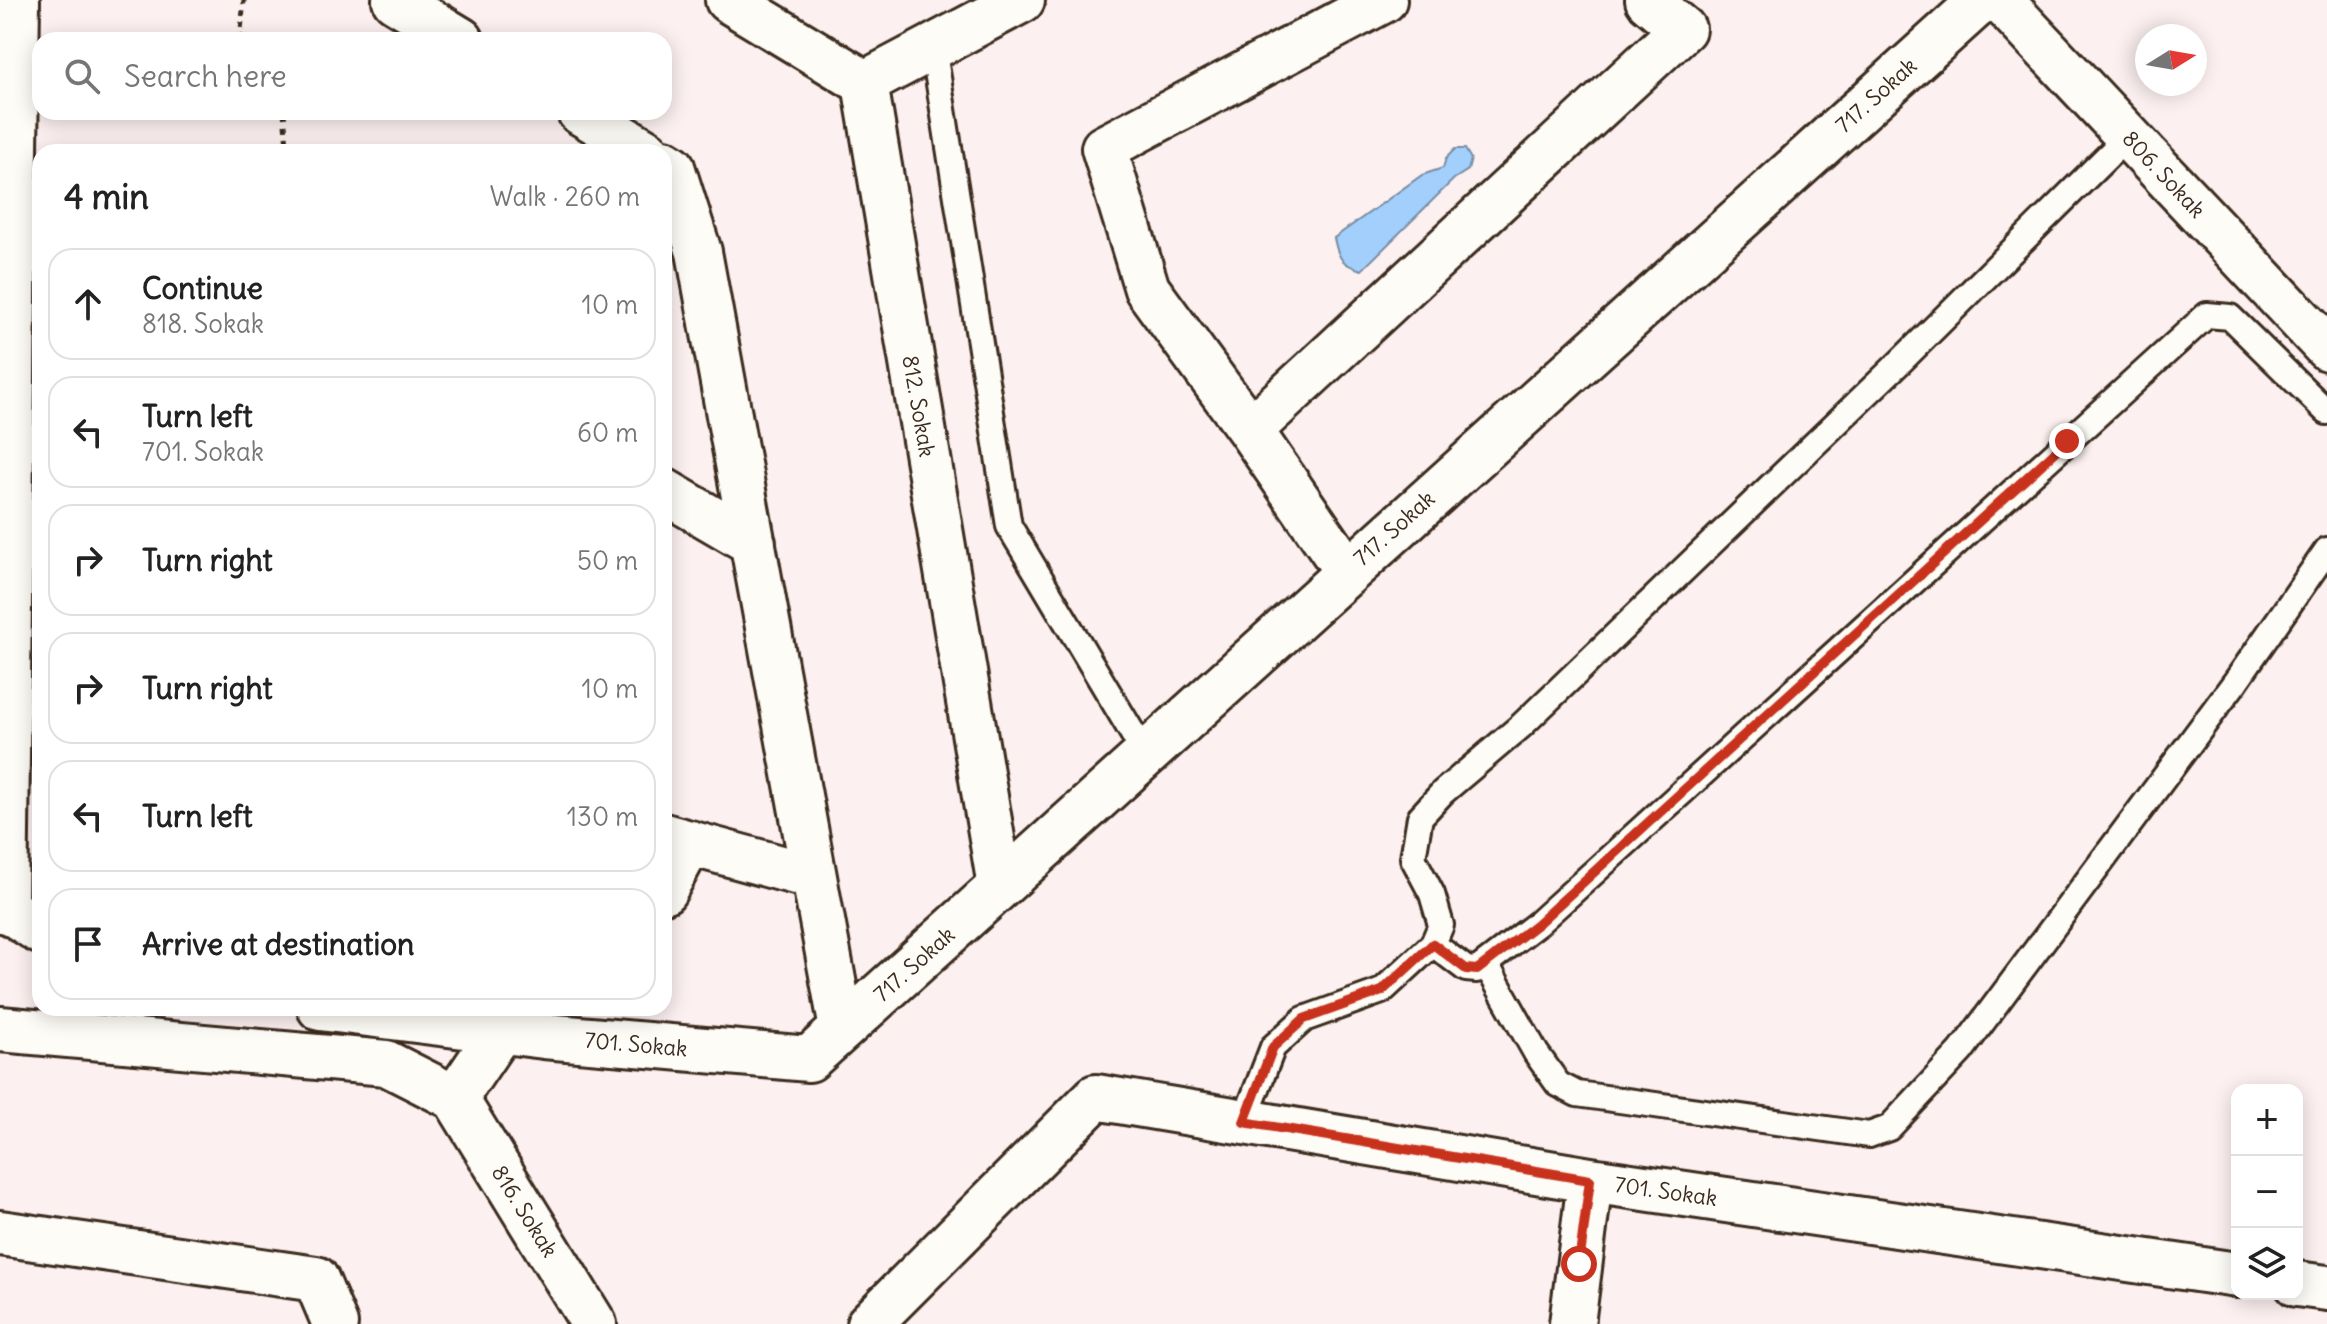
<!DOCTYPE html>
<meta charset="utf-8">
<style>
:root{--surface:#fff;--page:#f6f6f6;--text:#222;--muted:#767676;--line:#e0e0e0}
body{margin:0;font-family:Delius,sans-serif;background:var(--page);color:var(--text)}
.controls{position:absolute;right:24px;bottom:24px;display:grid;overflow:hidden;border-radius:16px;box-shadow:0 4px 20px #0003}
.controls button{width:72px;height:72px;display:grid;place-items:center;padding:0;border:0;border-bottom:2px solid var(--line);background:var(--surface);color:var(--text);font:40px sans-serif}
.compass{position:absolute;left:2135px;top:24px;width:72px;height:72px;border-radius:50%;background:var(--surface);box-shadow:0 4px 20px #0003;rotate:79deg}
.stop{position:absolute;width:24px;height:24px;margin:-18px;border:6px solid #c8321e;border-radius:50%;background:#fff}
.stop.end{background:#c8321e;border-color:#fff;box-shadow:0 2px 8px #0008}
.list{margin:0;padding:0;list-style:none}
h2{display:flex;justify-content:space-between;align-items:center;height:104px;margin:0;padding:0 32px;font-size:34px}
h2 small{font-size:26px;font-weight:400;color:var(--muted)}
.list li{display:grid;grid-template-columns:52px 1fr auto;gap:24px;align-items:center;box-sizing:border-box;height:112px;margin:0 16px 16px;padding:0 16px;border:2px solid var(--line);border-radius:24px}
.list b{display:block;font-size:30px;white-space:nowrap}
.list p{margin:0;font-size:26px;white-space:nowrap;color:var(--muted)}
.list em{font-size:26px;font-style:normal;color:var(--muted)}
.icon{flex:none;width:44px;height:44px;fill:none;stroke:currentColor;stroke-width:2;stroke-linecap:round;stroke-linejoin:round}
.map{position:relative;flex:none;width:2327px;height:1324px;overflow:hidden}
.search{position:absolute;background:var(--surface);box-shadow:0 4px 20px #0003;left:32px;top:32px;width:640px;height:88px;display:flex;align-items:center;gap:20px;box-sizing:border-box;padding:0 28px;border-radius:24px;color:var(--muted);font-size:30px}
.panel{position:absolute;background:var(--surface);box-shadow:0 4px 20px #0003;left:32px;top:144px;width:640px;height:872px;border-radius:24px}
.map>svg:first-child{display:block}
</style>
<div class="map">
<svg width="2327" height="1324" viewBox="0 0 2327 1324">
<rect width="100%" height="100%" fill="#fcf0f0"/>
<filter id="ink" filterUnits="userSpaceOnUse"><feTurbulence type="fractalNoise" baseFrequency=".0125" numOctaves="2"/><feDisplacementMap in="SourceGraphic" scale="16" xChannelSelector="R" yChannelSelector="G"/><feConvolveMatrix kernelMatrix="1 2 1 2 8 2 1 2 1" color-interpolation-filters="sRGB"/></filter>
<g filter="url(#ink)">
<!-- water -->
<path fill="#a2cffc" stroke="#798da3" stroke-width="2" d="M 1455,149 L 1465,149 L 1471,159 L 1468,170 L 1454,179 L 1362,270 C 1342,265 1338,258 1334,238 L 1422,175 L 1443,168 L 1446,158 Z"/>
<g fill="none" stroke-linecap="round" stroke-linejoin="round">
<defs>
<path id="lane" d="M 933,46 L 1009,526 L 1145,754
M 1433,944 L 1466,969 L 1477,970 L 1537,924 L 2207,315 L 2230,317 L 2327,412
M 1486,964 L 1536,1053 L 1558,1084 L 1577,1094 L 1869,1135 L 1889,1128 L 1961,1051 L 2236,681 L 2327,550
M 1244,1122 L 1273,1047 L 1304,1019 L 1382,991 L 1433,944 L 1441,925 L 1432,894 L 1413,858 L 1420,817 L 1443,792 L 1521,726 L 1900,362 L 2128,136"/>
<path id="street" d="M 395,0 L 461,40
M 728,0 L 865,83 L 1000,886
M 2000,0 L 2327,348
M 865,83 L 1022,0
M 580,112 L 647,152
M 664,162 L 672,167 L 699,252 L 842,1029
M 1250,430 L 1683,29 L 1648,0
M 664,491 L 753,543
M 1347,571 L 1250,430 L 1147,289 L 1104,148 L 1384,0
M 664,836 L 814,877
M 664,891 L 690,843
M 5,908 L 17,0
M 0,910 L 5,908 L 40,931
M 320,1008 L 544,1036 L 809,1059 L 1982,0
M 0,1029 L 386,1063 L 455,1098
M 455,1098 L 594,1324
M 455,1098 L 501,1030
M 0,1233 L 316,1279 L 335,1324
M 2297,1284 L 2327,1288
M 869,1324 L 1096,1097 L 1590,1180 L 2237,1275
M 1572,1324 L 1590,1180"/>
</defs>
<!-- lane casing -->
<use href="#lane" stroke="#3b2a1e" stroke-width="30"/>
<!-- street casing -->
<use href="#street" stroke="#3b2a1e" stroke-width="50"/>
<!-- path -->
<path stroke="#3b2a1e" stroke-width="5" stroke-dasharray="6 6" stroke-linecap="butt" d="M 240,40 L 244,0
M 282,152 L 287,146 L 284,112"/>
<!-- lane -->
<use href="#lane" stroke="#fdfcf7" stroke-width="24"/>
<!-- street -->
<use href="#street" stroke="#fdfcf7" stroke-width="44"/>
</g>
</g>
<g fill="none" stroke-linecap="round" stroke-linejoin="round" filter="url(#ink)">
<!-- route -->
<path stroke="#c8321e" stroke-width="10" d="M 1579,1264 L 1590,1180 L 1244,1122 L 1273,1047 L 1304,1019 L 1382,991 L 1433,944 L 1466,969 L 1477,970 L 1537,924 L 2067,441"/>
</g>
<g text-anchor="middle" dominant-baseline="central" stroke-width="6" stroke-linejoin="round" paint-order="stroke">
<!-- street labels -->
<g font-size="22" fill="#3b2a1e" stroke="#fdfcf7">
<text transform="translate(1876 95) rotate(-42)">717. Sokak</text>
<text transform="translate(2164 174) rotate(47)">806. Sokak</text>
<text transform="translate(919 406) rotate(80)">812. Sokak</text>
<text transform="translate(1394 528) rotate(-42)">717. Sokak</text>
<text transform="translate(914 964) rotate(-42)">717. Sokak</text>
<text transform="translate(636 1044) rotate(5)">701. Sokak</text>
<text transform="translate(1666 1191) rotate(8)">701. Sokak</text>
<text transform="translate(525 1211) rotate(58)">816. Sokak</text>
</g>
</g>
</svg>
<div class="controls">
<button>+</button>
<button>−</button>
<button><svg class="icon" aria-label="layers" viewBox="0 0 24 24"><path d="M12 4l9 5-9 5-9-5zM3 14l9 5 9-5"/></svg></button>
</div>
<svg class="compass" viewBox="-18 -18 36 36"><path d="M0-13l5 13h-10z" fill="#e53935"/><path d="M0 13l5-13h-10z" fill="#767676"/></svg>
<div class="stop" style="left:1579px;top:1264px"></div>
<div class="stop end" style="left:2067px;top:441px"></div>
<div class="search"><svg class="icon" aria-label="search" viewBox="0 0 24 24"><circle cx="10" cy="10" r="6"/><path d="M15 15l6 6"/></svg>Search here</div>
<section class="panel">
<h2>4 min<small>Walk · 260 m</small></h2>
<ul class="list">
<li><svg class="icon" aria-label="ahead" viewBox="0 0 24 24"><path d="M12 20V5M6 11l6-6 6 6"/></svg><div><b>Continue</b><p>818. Sokak</p></div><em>10 m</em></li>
<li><svg class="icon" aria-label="left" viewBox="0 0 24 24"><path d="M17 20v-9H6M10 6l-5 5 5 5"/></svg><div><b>Turn left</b><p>701. Sokak</p></div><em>60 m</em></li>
<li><svg class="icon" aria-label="right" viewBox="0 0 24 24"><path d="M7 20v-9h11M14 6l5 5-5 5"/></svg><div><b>Turn right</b></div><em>50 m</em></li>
<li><svg class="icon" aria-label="right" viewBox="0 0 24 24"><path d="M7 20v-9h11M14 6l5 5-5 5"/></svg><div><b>Turn right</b></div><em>10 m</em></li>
<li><svg class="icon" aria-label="left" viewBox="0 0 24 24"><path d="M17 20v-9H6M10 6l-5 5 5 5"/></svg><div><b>Turn left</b></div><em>130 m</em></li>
<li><svg class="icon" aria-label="arrive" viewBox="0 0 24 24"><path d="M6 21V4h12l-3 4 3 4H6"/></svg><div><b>Arrive at destination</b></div></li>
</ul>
</section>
</div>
